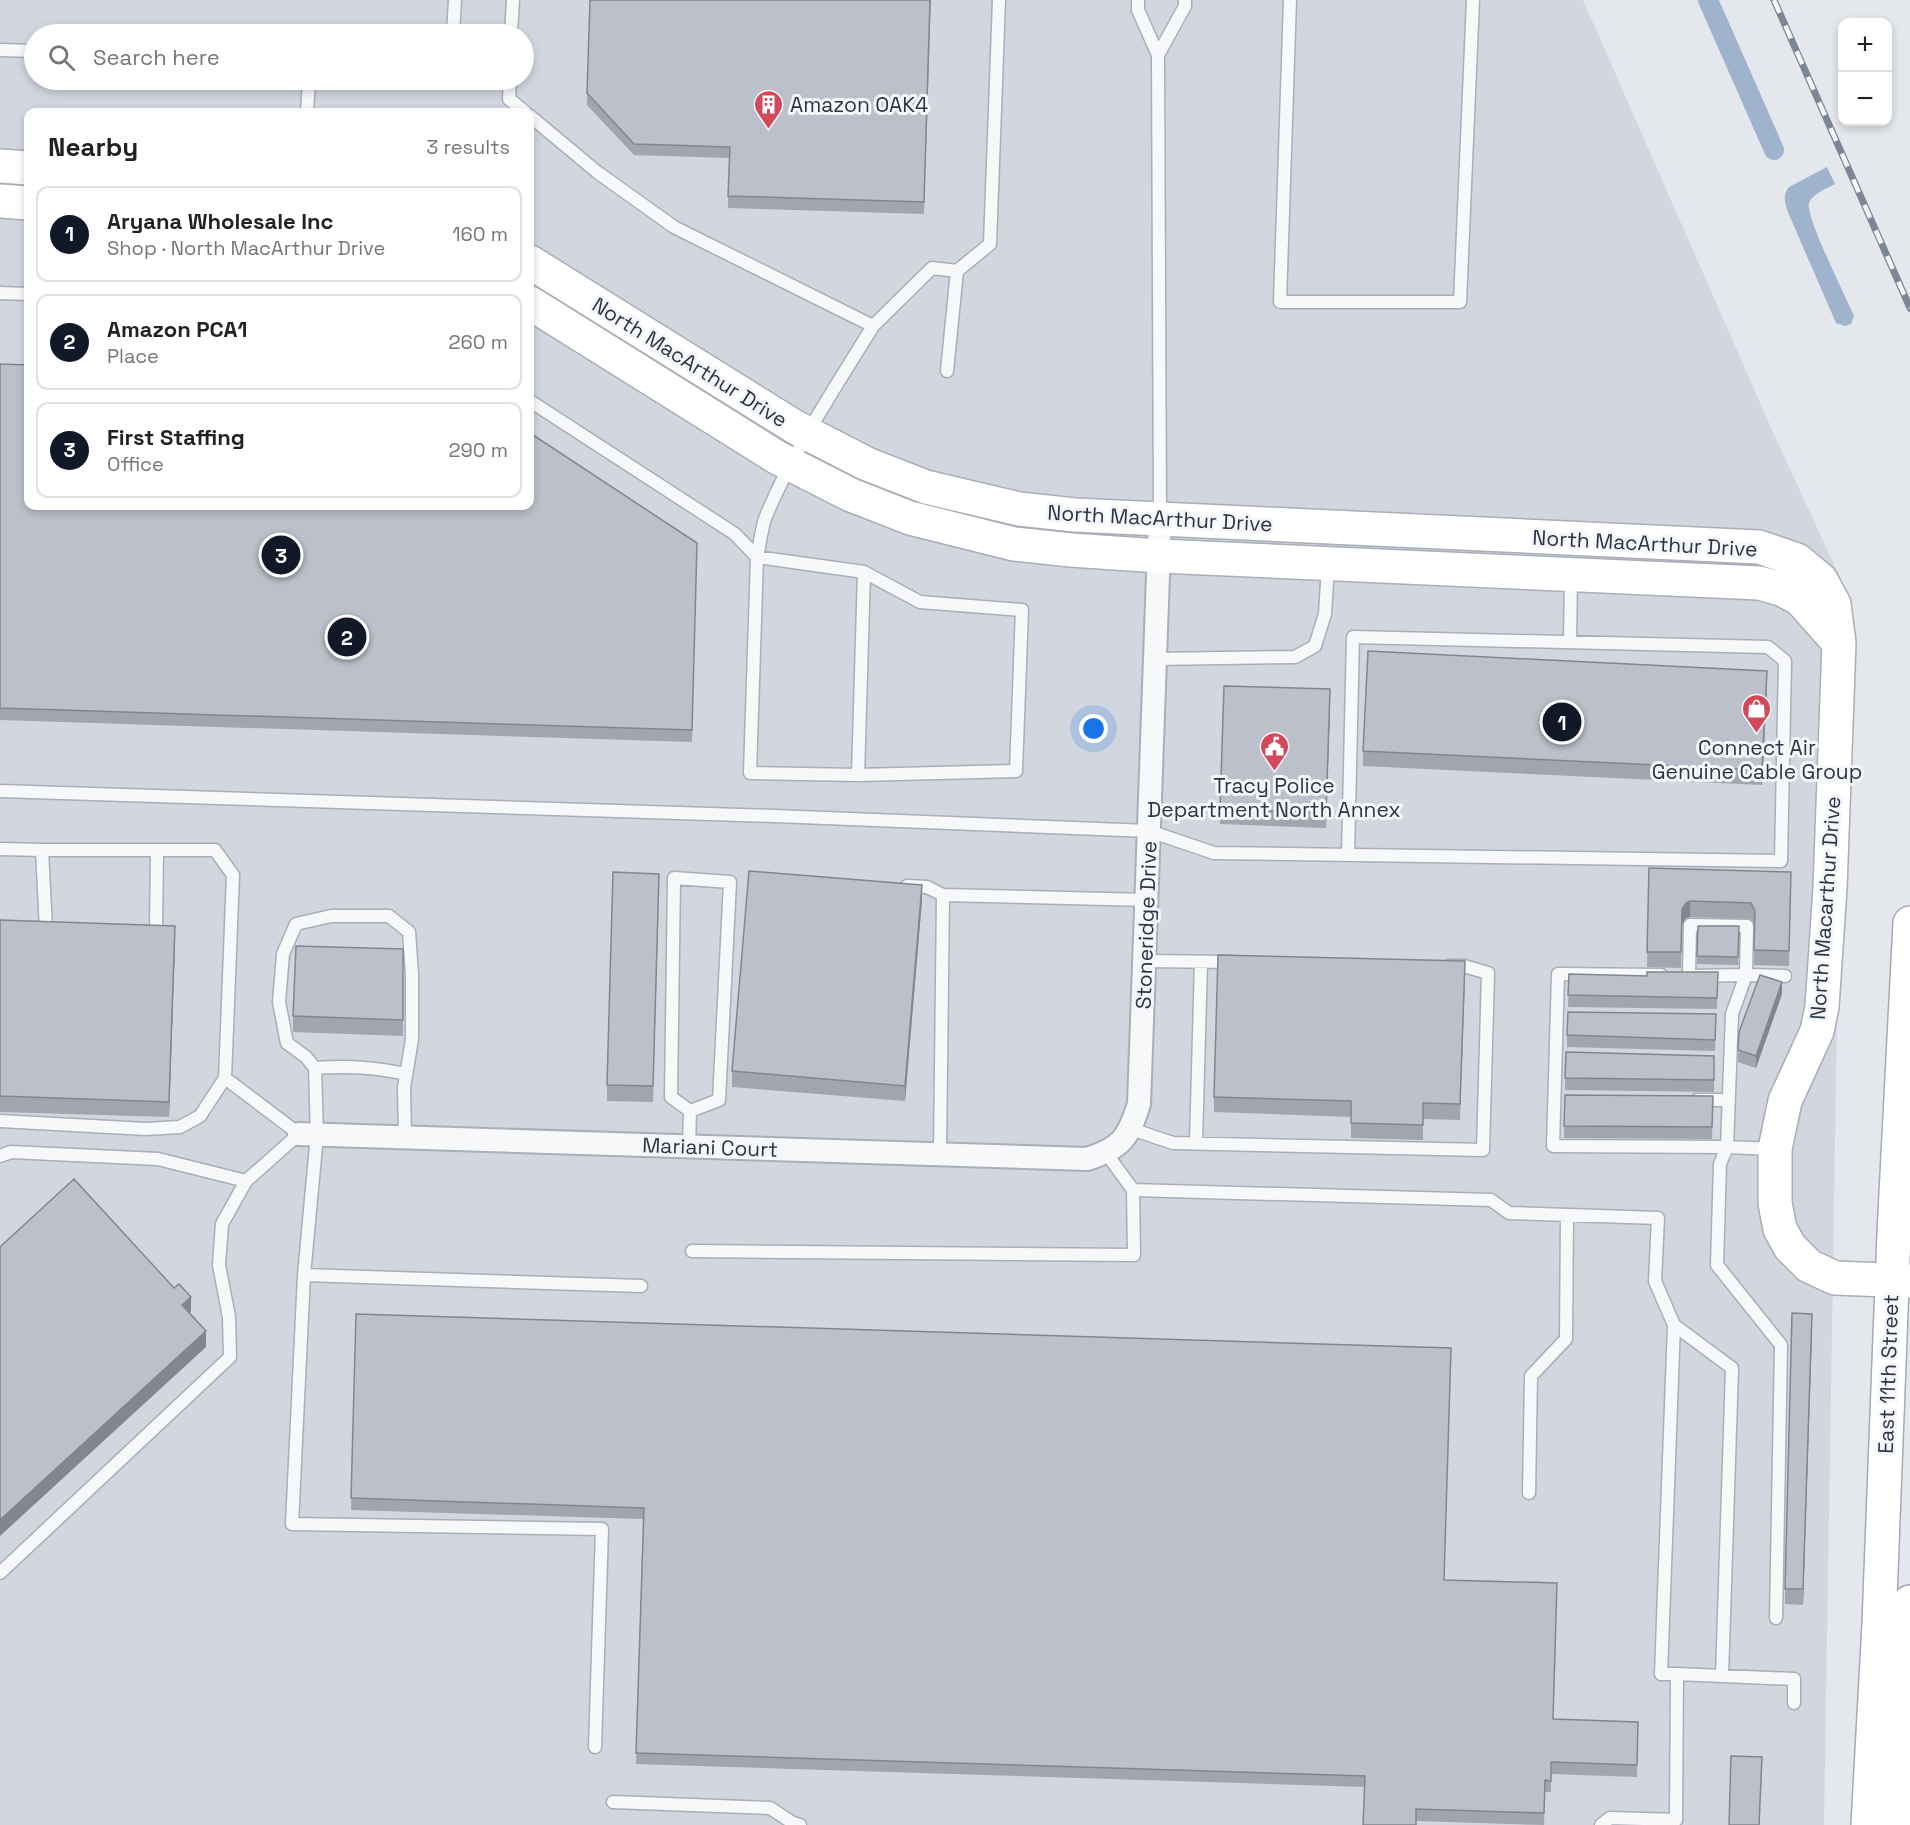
<!DOCTYPE html>
<meta charset="utf-8">
<style>
:root{--surface:#fff;--page:#f2f2f2;--text:#222;--muted:#767676;--line:#e0e0e0;--accent:#111827}
body{margin:0;font-family:"Space Grotesk",sans-serif;background:var(--page);color:var(--text)}
.controls{position:absolute;right:18px;top:18px;display:grid;overflow:hidden;border-radius:12px;box-shadow:0 3px 9px #0003}
.controls button{width:54px;height:54px;display:grid;place-items:center;padding:0;border:0;border-bottom:2px solid var(--line);background:var(--surface);color:var(--text);font:30px sans-serif}
.you{position:absolute;left:1094px;top:729px;width:21px;height:21px;margin:-15px;border:4px solid #fff;border-radius:50%;background:#1a73e8;box-shadow:0 0 0 9px #1a73e833}
.badge{display:grid;place-items:center;width:39px;height:39px;border-radius:50%;background:var(--accent);color:#fff;font-size:20px;font-weight:700}
.pin{position:absolute;translate:-50% -50%;border:3px solid #fff;box-shadow:0 2px 6px #0006}
.list{margin:0;padding:0;list-style:none}
h2{display:flex;justify-content:space-between;align-items:center;height:78px;margin:0;padding:0 24px;font-size:26px}
h2 small{font-size:20px;font-weight:400;color:var(--muted)}
.list li{display:grid;grid-template-columns:39px 1fr auto;gap:18px;align-items:center;box-sizing:border-box;height:96px;margin:0 12px 12px;padding:0 12px;border:2px solid var(--line);border-radius:12px}
.list b{display:block;font-size:22px;white-space:nowrap}
.list p{margin:0;font-size:20px;white-space:nowrap;color:var(--muted)}
.list em{font-size:20px;font-style:normal;color:var(--muted)}
.icon{flex:none;width:33px;height:33px;fill:none;stroke:currentColor;stroke-width:2;stroke-linecap:round;stroke-linejoin:round}
.map{position:relative;flex:none;width:1910px;height:1825px;overflow:hidden}
.search{position:absolute;background:var(--surface);box-shadow:0 3px 9px #0003;left:24px;top:24px;width:510px;height:66px;display:flex;align-items:center;gap:15px;box-sizing:border-box;padding:0 21px;border-radius:33px;color:var(--muted);font-size:22px}
.panel{position:absolute;background:var(--surface);box-shadow:0 3px 9px #0003;left:24px;top:108px;width:510px;height:402px;border-radius:12px}
.map>svg:first-child{display:block}
</style>
<div class="map">
<svg width="1910" height="1825" viewBox="0 0 1910 1825">
<rect width="100%" height="100%" fill="#e4e7ec"/>
<!-- built -->
<path fill="#d2d6de" fill-rule="evenodd" d="M 0,0 L 1583,0 L 1776,439 L 1844,586 L 1824,1825 L 0,1825 ZM 34,34 L 524,34 L 524,80 L 34,80 ZM 28,112 L 530,112 L 530,506 L 28,506 Z"/>
<!-- water -->
<path fill="#9fb4cc" d="M 1827,167 L 1835,184 C 1826,189 1813,193 1809,203 C 1805,216 1847,299 1854,316 L 1851,324 L 1845,326 L 1836,323 L 1790,217 C 1786,206 1781,197 1789,187 Z"/>
<g fill="none" stroke-linecap="round" stroke-linejoin="round">
<!-- canal -->
<path stroke="#9fb4cc" stroke-width="20" d="M 1708,0 L 1774,150"/>
<defs>
<path id="service" d="M 1138,0 L 1138,10 L 1158,55 L 1160,517
M 1290,0 L 1280,302 L 1460,302 L 1473,0
M 453,34 L 455,0
M 511,34 L 513,0
M 0,50 L 34,51
M 1158,55 L 1185,6 L 1185,0
M 510,80 L 509,99 L 525,112
M 307,112 L 309,80
M 530,116 L 597,172 L 674,227 L 873,326 C 835,388 794,449 766,516 C 761,529 760,544 757,557 L 864,572 L 858,775 L 750,773 L 757,557 L 735,534 L 530,401
M 0,293 L 28,294
M 873,326 L 932,268 L 957,271
M 947,371 L 957,271 L 990,244 L 999,0
M 1570,642 L 1571,575
M 1155,659 L 1295,657 L 1315,646 L 1325,614 L 1328,566
M 858,775 L 1016,771 L 1022,610 L 920,602 L 864,572
M 0,791 L 775,816 L 1149,831 L 1214,853 L 1781,861 L 1785,661 L 1768,647 L 1353,637 L 1348,855
M 0,849 L 42,850
M 907,886 L 927,887 L 943,895
M 1690,925 L 1747,926 L 1746,975 L 1689,976 Z
M 156,929 L 157,850
M 1144,961 L 1233,962
M 1661,975 L 1558,974 L 1553,1146 L 1727,1147 L 1720,1164 L 1717,1265 L 1781,1345 L 1776,1618
M 315,1068 C 348,1066 374,1067 406,1074
M 1697,1100 L 1729,1100
M 0,1121 L 146,1129 L 180,1127 L 200,1116 L 225,1078
M 1131,1129 L 1173,1143 L 1483,1150 L 1488,973 L 1464,966 L 1449,966
M 405,1137 L 404,1088 L 412,1039 L 412,974 L 409,932 L 389,916 L 331,916 L 296,924 L 283,954 L 279,1002 L 287,1043 L 306,1057 L 315,1068 L 317,1135 L 304,1275 L 641,1286
M 1196,1143 L 1201,962
M 689,1146 L 690,1111 L 671,1097 L 674,878 L 730,882 L 719,1100 L 690,1111
M 1774,1149 L 1727,1147 L 1732,1014 L 1746,975 L 1785,976
M 1106,1153 L 1133,1190 L 1491,1200 L 1509,1213 L 1658,1218 L 1655,1281 L 1674,1325
M 940,1154 L 943,895 L 1147,900
M 0,1156 L 11,1152 L 158,1159 L 246,1181
M 692,1251 L 1134,1255 L 1133,1190
M 304,1275 L 292,1524 L 602,1529 L 595,1747
M 1529,1493 L 1531,1376 L 1566,1339 L 1567,1215
M 0,1573 L 230,1357 L 229,1317 L 219,1265 L 222,1224 L 246,1181 L 299,1134 L 225,1078 L 233,875 L 215,850 L 42,850 L 46,929
M 1722,1676 L 1732,1368 L 1674,1325 L 1661,1674 L 1677,1674 L 1794,1679 L 1794,1703
M 613,1802 L 770,1808 L 793,1823 L 800,1825
M 1601,1825 L 1610,1818 L 1676,1820 L 1677,1674"/>
<path id="minor" d="M 299,1134 L 1087,1159 C 1122,1148 1128,1138 1139,1104 L 1160,519"/>
<path id="secondary" d="M 0,166 L 28,168
M 0,201 L 28,203
M 530,262 L 795,427 L 867,464 L 926,487 L 1019,509 L 1075,515 L 1759,547 L 1797,560 L 1821,580 L 1834,604 L 1839,643 L 1830,888 L 1822,1007 L 1817,1031 L 1785,1101 L 1775,1149 L 1775,1203 L 1780,1229 L 1790,1247 L 1809,1266 L 1835,1278 L 1910,1281
M 530,303 L 778,458 L 851,495 L 910,518 L 1014,544 L 1071,550 L 1159,556 L 1759,583 L 1781,589 L 1800,599 L 1839,643"/>
<path id="primary" d="M 1868,1825 L 1879,1624 L 1894,1233 L 1910,923
M 1901,1825 L 1910,1602"/>
</defs>
<!-- service casing -->
<use href="#service" stroke="#a9aeb7" stroke-width="15"/>
<!-- minor casing -->
<use href="#minor" stroke="#a9aeb7" stroke-width="26"/>
<!-- secondary casing -->
<use href="#secondary" stroke="#a9aeb7" stroke-width="36"/>
<!-- primary casing -->
<use href="#primary" stroke="#a3abb8" stroke-width="36"/>
<!-- service -->
<use href="#service" stroke="#f7f8fa" stroke-width="12"/>
<!-- minor -->
<use href="#minor" stroke="#f7f8fa" stroke-width="22"/>
<!-- secondary -->
<use href="#secondary" stroke="#fff" stroke-width="33"/>
<!-- primary -->
<use href="#primary" stroke="#fff" stroke-width="33"/>
<defs>
<path id="rail" d="M 1774,0 L 1910,308"/>
</defs>
<!-- rail casing -->
<use href="#rail" stroke="#7d8696" stroke-width="7"/>
<!-- rail -->
<use href="#rail" stroke="#f4f6f9" stroke-width="4.5" stroke-dasharray="14" stroke-linecap="butt"/>
</g>
<!-- wall -->
<path fill="#a1a5ae" d="M 931,0 L 924,214 L 728,208 L 729,158 L 634,155 L 587,105 L 587,93 Z
M 0,364 L 697,543 L 692,742 L 0,720 Z
M 1767,686 L 1762,785 L 1363,766 L 1363,751 Z
M 1330,705 L 1326,828 L 1220,824 L 1220,809 Z
M 1649,868 L 1791,888 L 1789,966 L 1754,965 L 1755,926 L 1751,919 L 1690,917 L 1686,918 L 1682,924 L 1681,968 L 1647,967 Z
M 659,889 L 653,1102 L 607,1101 L 607,1085 Z
M 922,900 L 905,1101 L 732,1087 L 732,1071 Z
M 0,920 L 175,942 L 169,1117 L 0,1112 Z
M 1698,926 L 1739,926 L 1738,965 L 1697,964 Z
M 403,949 L 403,1036 L 293,1032 L 293,1016 Z
M 1569,974 L 1718,984 L 1717,1009 L 1568,1007 Z
M 1465,977 L 1460,1120 L 1423,1119 L 1423,1140 L 1351,1138 L 1351,1117 L 1214,1112 L 1214,1097 Z
M 1782,994 L 1756,1068 L 1738,1062 L 1739,1032 Z
M 1716,1014 L 1715,1051 L 1567,1047 L 1567,1035 Z
M 1566,1052 L 1714,1056 L 1714,1092 L 1565,1090 Z
M 1565,1095 L 1713,1096 L 1712,1139 L 1564,1138 Z
M 356,1314 L 1444,1580 L 1553,1719 L 1638,1722 L 1637,1777 L 1551,1774 L 1551,1792 L 1545,1792 L 1544,1825 L 1416,1821 L 1364,1787 L 636,1764 L 643,1519 L 351,1510 Z
M 1812,1329 L 1803,1605 L 1785,1604 L 1785,1589 Z"/>
<!-- shaded-wall -->
<path fill="#83868d" d="M 1767,671 L 1767,686 L 1762,785 L 1762,770 Z
M 1330,689 L 1330,705 L 1326,828 L 1326,813 Z
M 922,885 L 922,900 L 905,1101 L 905,1086 Z
M 1690,901 L 1690,917 L 1686,918 L 1682,924 L 1681,968 L 1682,909 L 1686,903 Z
M 175,926 L 175,942 L 169,1117 L 169,1102 Z
M 1782,982 L 1782,994 L 1756,1068 L 1756,1056 Z
M 191,1297 L 191,1312 L 182,1320 L 182,1305 Z
M 1812,1314 L 1812,1329 L 1803,1605 L 1803,1589 Z
M 206,1331 L 206,1347 L 0,1536 L 0,1520 Z"/>
<!-- building -->
<path fill="#bbc0ca" stroke="#83868d" stroke-width="1.5" d="M 590,0 L 930,0 L 924,202 L 728,196 L 730,147 L 634,144 L 587,93 Z
M 0,364 L 28,365 L 28,506 L 530,506 L 530,433 L 697,543 L 692,730 L 0,708 Z
M 1368,651 L 1767,671 L 1762,770 L 1363,751 Z
M 1224,686 L 1330,689 L 1326,813 L 1220,809 Z
M 1649,868 L 1791,872 L 1789,951 L 1754,950 L 1755,911 L 1751,903 L 1690,901 L 1686,903 L 1682,909 L 1681,952 L 1647,952 Z
M 749,871 L 922,885 L 905,1086 L 732,1071 Z
M 613,872 L 659,874 L 653,1086 L 607,1085 Z
M 0,920 L 175,926 L 169,1102 L 0,1096 Z
M 1698,926 L 1739,926 L 1738,957 L 1697,956 Z
M 296,946 L 403,949 L 403,1020 L 293,1016 Z
M 1218,955 L 1465,961 L 1460,1104 L 1423,1103 L 1423,1125 L 1351,1123 L 1351,1101 L 1214,1097 Z
M 1647,972 L 1718,972 L 1717,998 L 1568,995 L 1569,974 L 1647,976 Z
M 1760,975 L 1782,982 L 1756,1056 L 1738,1050 L 1739,1032 Z
M 1568,1012 L 1716,1014 L 1715,1040 L 1567,1035 Z
M 1566,1052 L 1714,1056 L 1714,1080 L 1565,1078 Z
M 1565,1095 L 1713,1096 L 1712,1127 L 1564,1126 Z
M 74,1179 L 174,1288 L 179,1284 L 191,1297 L 182,1305 L 206,1331 L 0,1520 L 0,1247 Z
M 1792,1313 L 1812,1314 L 1803,1589 L 1785,1589 Z
M 356,1314 L 1451,1348 L 1444,1580 L 1557,1583 L 1553,1719 L 1638,1722 L 1637,1765 L 1551,1762 L 1551,1781 L 1545,1780 L 1544,1813 L 1416,1809 L 1416,1825 L 1363,1825 L 1365,1776 L 636,1753 L 644,1508 L 351,1498 Z
M 1731,1756 L 1762,1757 L 1759,1825 L 1729,1825 Z"/>
<!-- icons -->
<defs>
<symbol id="building-pin" viewBox="-11 -11 22 30"><path d="M0 17L-7.5 6A9.5 9.5 0 1 1 7.5 6Z" fill="#d1495b" stroke="#f4f6f9"/><path d="M-4-6H4V6H1V3H-1V6H-4ZM-2.5-4.3h1.7v1.8h-1.7ZM.8-4.3h1.7v1.8H.8ZM-2.5-1h1.7V.8h-1.7ZM.8-1h1.7V.8H.8Z" fill="#fff"/></symbol>
<symbol id="shop-pin" viewBox="-11 -11 22 30"><path d="M0 17L-7.5 6A9.5 9.5 0 1 1 7.5 6Z" fill="#d1495b" stroke="#f4f6f9"/><path d="M-5-2.5h2.3a2.7 3.5 0 0 1 5.4 0H5L5.5 6h-11ZM-1.5-2.5h3a1.5 2.3 0 0 0-3 0Z" fill="#fff"/></symbol>
<symbol id="civic-pin" viewBox="-11 -11 22 30"><path d="M0 17L-7.5 6A9.5 9.5 0 1 1 7.5 6Z" fill="#d1495b" stroke="#f4f6f9"/><path d="M-.6-6.5H3V-4.5H.6V-3L4-1V1h2V6H-6V1h2V-1L-.6-3ZM-1.2 2.5V6h2.4V2.5Z" fill="#fff"/></symbol>
</defs>
<g fill-rule="evenodd">
<use href="#building-pin" x="752" y="88" width="33" height="45"/>
<use href="#shop-pin" x="1740" y="692" width="33" height="45"/>
<use href="#civic-pin" x="1258" y="730" width="33" height="45"/>
</g>
<g text-anchor="middle" dominant-baseline="central" stroke-width="6" stroke-linejoin="round" paint-order="stroke">
<!-- poi labels -->
<g font-size="21" fill="#2b3445" stroke="#f4f6f9">
<text x="790" y="104" text-anchor="start">Amazon OAK4</text>
<text x="1757" y="747">Connect Air<tspan x="1757" dy="24">Genuine Cable Group</tspan></text>
<text x="1274" y="785">Tracy Police<tspan x="1274" dy="24">Department North Annex</tspan></text>
</g>
<!-- street labels -->
<g font-size="21" fill="#2b3445" stroke="#f4f6f9">
<text transform="translate(690 362) rotate(32)">North MacArthur Drive</text>
<text transform="translate(1160 518) rotate(3)">North MacArthur Drive</text>
<text transform="translate(1645 543) rotate(3)">North MacArthur Drive</text>
<text transform="translate(1825 908) rotate(-86)">North Macarthur Drive</text>
<text transform="translate(1146 925) rotate(-88)">Stoneridge Drive</text>
<text transform="translate(710 1147) rotate(2)">Mariani Court</text>
<text transform="translate(1888 1374) rotate(-88)">East 11th Street</text>
</g>
</g>
</svg>
<div class="controls">
<button>+</button>
<button>−</button>
</div>
<div class="you"></div>
<div class="pin badge" style="left:1562px;top:722px">1</div>
<div class="pin badge" style="left:347px;top:637px">2</div>
<div class="pin badge" style="left:281px;top:555px">3</div>
<div class="search"><svg class="icon" aria-label="search" viewBox="0 0 24 24"><circle cx="10" cy="10" r="6"/><path d="M15 15l6 6"/></svg>Search here</div>
<section class="panel">
<h2>Nearby<small>3 results</small></h2>
<ul class="list">
<li><span class="badge">1</span><div><b>Aryana Wholesale Inc</b><p>Shop · North MacArthur Drive</p></div><em>160 m</em></li>
<li><span class="badge">2</span><div><b>Amazon PCA1</b><p>Place</p></div><em>260 m</em></li>
<li><span class="badge">3</span><div><b>First Staffing</b><p>Office</p></div><em>290 m</em></li>
</ul>
</section>
</div>
